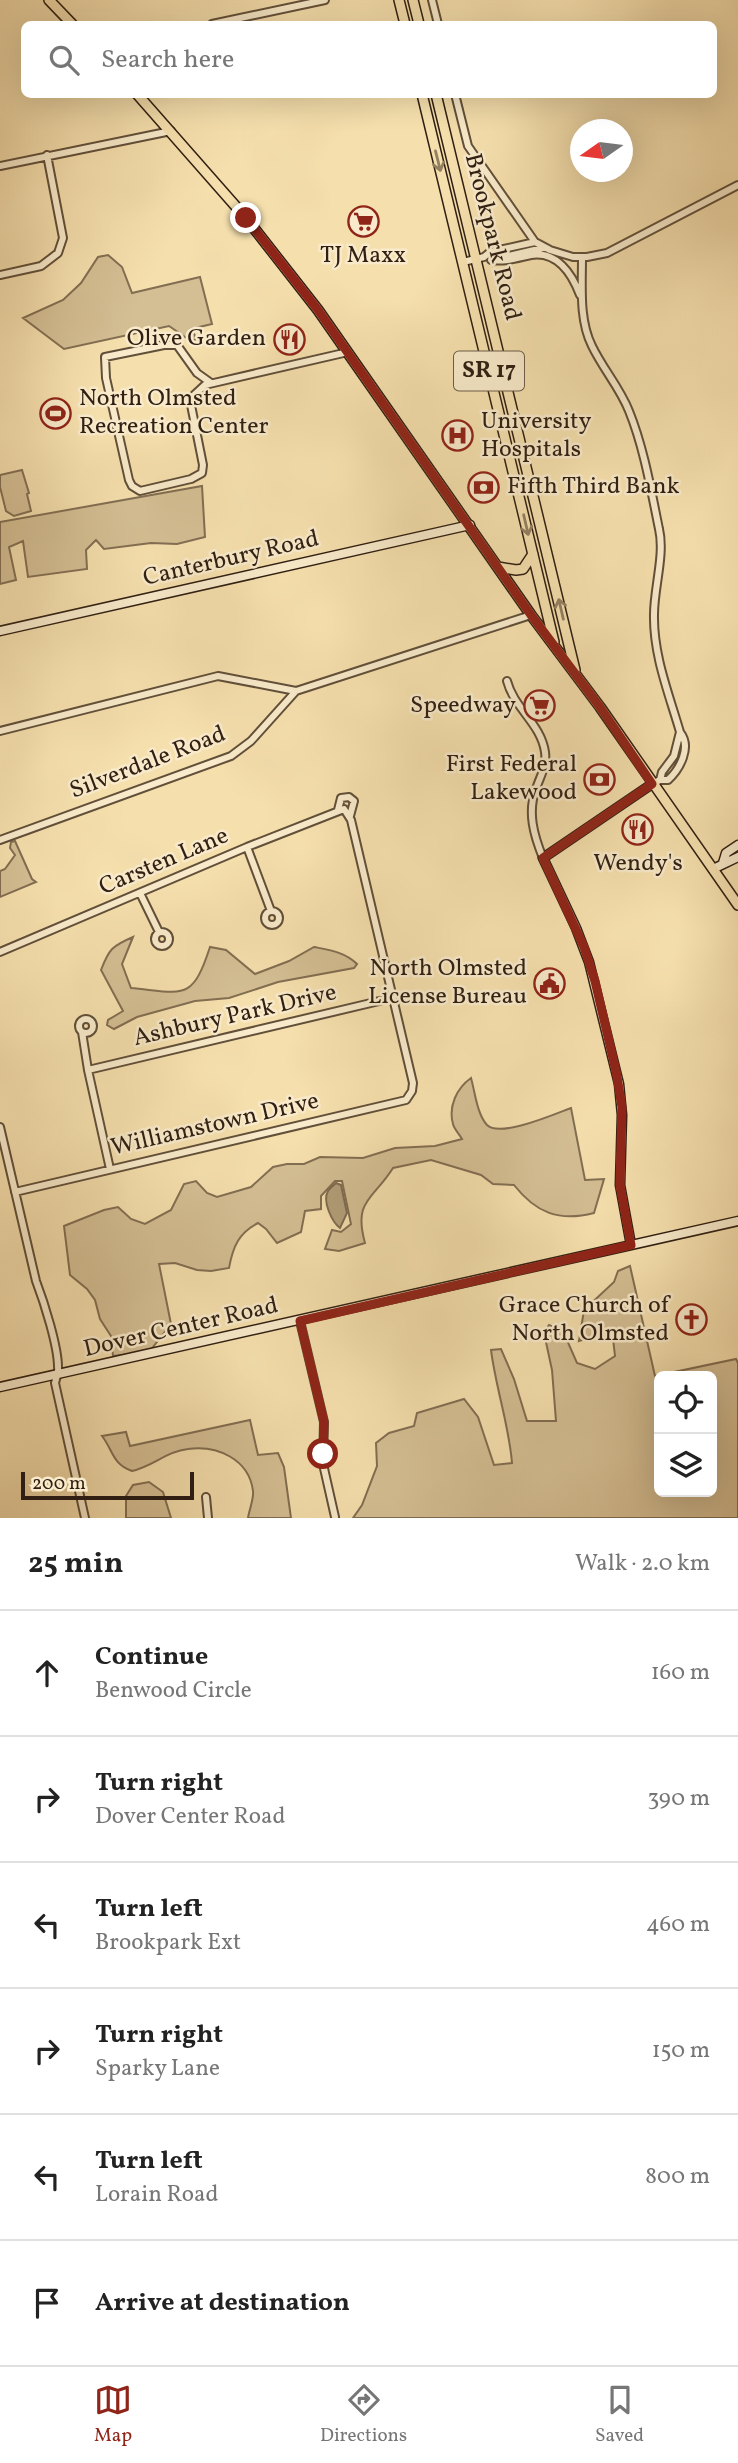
<!DOCTYPE html>
<meta charset="utf-8">
<style>
:root{--surface:#fff;--page:#f6f6f6;--text:#222;--muted:#767676;--line:#e0e0e0;--accent:#8f2418}
body{margin:0;font-family:Vollkorn,serif;background:var(--page);color:var(--text)}
.controls{position:absolute;right:21px;bottom:21px;display:grid;overflow:hidden;border-radius:10px;box-shadow:0 7px 28px #0002}
.controls button{width:63px;height:63px;display:grid;place-items:center;padding:0;border:0;border-bottom:2px solid var(--line);background:var(--surface);color:var(--text);font:35px sans-serif}
.compass{position:absolute;left:570px;top:119px;width:63px;height:63px;border-radius:50%;background:var(--surface);box-shadow:0 7px 28px #0002;rotate:256deg}
.scale{position:absolute;left:21px;bottom:18px;width:173px;box-sizing:border-box;padding-left:7px;border:4px solid #301f12;border-top:0;font-size:19px;line-height:24px;white-space:nowrap;color:#301f12;-webkit-text-stroke:5px #f8eaca;paint-order:stroke}
.stop{position:absolute;width:21px;height:21px;margin:-16px;border:5px solid #8f2418;border-radius:50%;background:#fff}
.stop.end{background:#8f2418;border-color:#fff;box-shadow:0 2px 7px #0008}
.list{margin:0;padding:0;list-style:none}
h2{display:flex;justify-content:space-between;align-items:center;height:91px;margin:0;padding:0 28px;font-size:30px}
h2 small{font-size:23px;font-weight:400;color:var(--muted)}
.list li{display:grid;grid-template-columns:46px 1fr auto;gap:21px;align-items:center;box-sizing:border-box;height:126px;padding:0 28px;border-top:2px solid var(--line)}
.list b{display:block;font-size:26px;white-space:nowrap}
.list p{margin:0;font-size:23px;white-space:nowrap;color:var(--muted)}
.list em{font-size:23px;font-style:normal;color:var(--muted)}
.icon{flex:none;width:38px;height:38px;fill:none;stroke:currentColor;stroke-width:2;stroke-linecap:round;stroke-linejoin:round}
.map{position:relative;flex:none;width:738px;height:1518px;overflow:hidden}
.search{position:absolute;background:var(--surface);box-shadow:0 7px 28px #0002;left:21px;right:21px;top:21px;height:77px;display:flex;align-items:center;gap:18px;box-sizing:border-box;padding:0 24px;border-radius:10px;color:var(--muted);font-size:26px}
.sheet{height:847px;background:var(--surface)}
nav{display:flex;justify-content:space-around;align-items:center;box-sizing:border-box;height:98px;border-top:2px solid var(--line);background:var(--surface);font-size:19px;color:var(--muted)}
nav a{display:grid;justify-items:center;gap:4px}
nav .on{color:var(--accent)}
.map>svg:first-child{display:block}
</style>
<div class="map">
<svg width="738" height="1518" viewBox="0 0 738 1518">
<rect width="100%" height="100%" fill="#f5dfad"/>
<filter id="stains"><feTurbulence type="fractalNoise" baseFrequency=".00286" numOctaves="4"/><feColorMatrix values="0 0 0 0 .2 0 0 0 0 .09 0 0 0 0 .02 0 0 0 .5 -.17"/></filter>
<radialGradient id="worn" r=".72"><stop offset=".6" stop-color="#630" stop-opacity="0"/><stop offset="1" stop-color="#630" stop-opacity=".3"/></radialGradient>
<!-- green -->
<path fill="#d4be93" stroke="#826e52" stroke-width="2" fill-rule="evenodd" d="M 108,255 L 122,267 L 132,293 L 200,277 L 212,324 L 191,329 L 197,339 L 191,341 L 169,326 L 64,349 L 23,318 L 63,300 L 81,283 L 98,257 Z
M 22,470 L 29,493 L 27,494 L 31,511 L 14,516 L 6,511 L 0,487 L 0,475 Z
M 202,486 L 205,537 L 177,544 L 151,543 L 104,549 L 96,540 L 86,550 L 87,569 L 28,577 L 23,541 L 9,547 L 16,580 L 0,584 L 0,522 Z
M 15,841 L 32,879 L 36,882 L 0,897 L 0,871 L 5,869 L 15,855 L 10,848 L 11,842 Z
M 133,937 L 122,964 L 131,988 C 184,993 192,1002 210,947 L 226,950 L 255,974 L 289,961 L 314,947 C 329,950 345,952 357,964 L 354,968 L 278,982 L 229,998 L 195,1001 L 137,1017 L 114,1029 L 107,1025 L 108,1020 L 123,1011 L 101,970 C 109,949 112,946 133,937 Z
M 471,1078 C 475,1092 477,1114 487,1125 C 500,1138 555,1114 571,1108 L 585,1180 L 604,1179 L 594,1213 C 559,1222 536,1213 514,1185 L 493,1184 L 481,1175 L 431,1160 L 393,1168 C 373,1200 353,1200 365,1243 L 339,1251 L 325,1249 L 332,1230 L 341,1232 L 351,1224 L 342,1181 L 335,1181 L 321,1196 L 321,1209 L 305,1211 L 301,1232 L 277,1243 L 266,1229 L 258,1223 C 239,1233 233,1246 229,1268 L 211,1271 L 197,1270 L 175,1263 L 159,1264 L 171,1324 L 149,1352 L 113,1356 L 111,1336 L 100,1319 L 95,1300 L 87,1289 L 70,1275 L 64,1226 L 104,1210 L 118,1207 L 131,1219 L 145,1224 L 171,1210 L 184,1184 L 196,1181 L 207,1193 L 217,1197 L 251,1187 L 273,1167 L 287,1164 L 304,1164 L 320,1157 L 363,1158 L 395,1148 L 435,1146 L 462,1139 C 460,1135 454,1129 453,1124 C 448,1106 457,1088 471,1078 Z
M 630,1266 L 655,1376 L 736,1359 L 738,1363 L 738,1518 L 353,1518 L 362,1505 L 377,1466 L 376,1443 L 389,1433 L 414,1426 L 417,1413 L 464,1399 L 478,1417 L 494,1465 L 512,1463 C 509,1425 496,1389 491,1350 L 501,1349 L 514,1379 L 527,1421 L 556,1421 L 552,1370 L 544,1333 L 549,1325 L 563,1331 L 577,1363 L 595,1369 L 615,1356 L 612,1330 L 579,1341 L 584,1310 L 614,1282 L 618,1271 ZM 659,1376 L 712,1376 L 712,1492 L 659,1492 Z
M 250,1420 L 258,1455 L 278,1453 L 284,1467 L 291,1518 L 248,1518 C 249,1510 254,1499 253,1491 C 249,1459 217,1445 188,1449 C 167,1451 152,1467 132,1471 C 112,1464 113,1450 102,1436 L 126,1432 L 130,1446 Z
M 149,1482 L 163,1492 L 171,1518 L 126,1518 L 126,1496 L 133,1485 Z"/>
<!-- water -->
<path fill="#b29e78" stroke="#7e6b4f" stroke-width="2" d="M 336,1183 L 341,1185 L 347,1213 L 340,1228 C 332,1222 322,1201 328,1191 C 330,1188 333,1186 336,1183 Z"/>
<g fill="none" stroke-linecap="round" stroke-linejoin="round">
<defs>
<path id="street" d="M 432,0 L 438,24
M 212,24 L 325,0
M 455,94 L 468,146 L 535,242 L 550,250 L 573,257 L 587,257 L 607,253 L 738,185
M 0,166 L 171,131
M 582,258 C 582,287 579,320 592,346 C 603,369 620,388 629,411 C 644,448 651,490 659,529 C 665,554 654,588 654,614 C 653,655 669,694 680,732 C 692,747 680,769 668,780 L 660,780 L 652,784
M 496,259 L 543,248
M 491,260 C 506,262 517,258 531,255 C 557,251 572,274 580,295
M 463,262 L 484,257 L 490,252 L 535,242
M 0,275 L 41,266 L 58,253 L 63,238 L 47,155
M 211,383 L 197,373 L 177,345 L 164,345 L 105,357 L 106,378 L 129,480 L 132,486 L 140,491 L 191,479 L 202,473 L 203,465 L 191,405 L 192,397 L 205,385 L 348,352
M 507,681 C 514,708 541,724 545,752 C 547,767 540,776 536,789 C 527,812 534,836 543,858
M 0,731 L 218,676 L 296,691
M 660,780 L 662,772 L 674,756 L 680,732
M 338,810 L 341,798 L 349,797 L 354,801 L 350,816
M 0,840 L 231,756 L 251,741 L 296,691 L 531,615
M 247,847 L 271,911
M 140,893 L 159,932
M265 918a7 7 0 1 1 14 0a7 7 0 1 1-14 0Z
M155 939a7 7 0 1 1 14 0a7 7 0 1 1-14 0Z
M 0,952 L 247,847 L 344,809 L 351,820 L 413,1083 L 412,1091 L 406,1100 L 15,1192
M79 1026a7 7 0 1 1 14 0a7 7 0 1 1-14 0Z
M 82,1032 L 88,1070 L 110,1169
M 88,1070 L 392,998
M 0,1127 L 36,1281 C 44,1302 58,1346 58,1367 C 59,1372 56,1378 55,1383 L 85,1518
M 300,1321 L 324,1422 L 323,1464 L 335,1517
M 206,1497 L 208,1518"/>
<path id="secondary" d="M 0,631 L 470,525
M 723,863 L 726,853 L 738,845
M 713,869 L 738,857
M 631,1245 L 620,1185 L 622,1115 L 619,1084 L 589,962 L 576,928 L 543,858 L 652,784
M 0,1387 L 738,1221"/>
<path id="primary" d="M 49,0 L 72,24
M 399,0 L 405,24
M 413,0 L 419,24
M 137,94 L 246,218 L 318,310 L 531,615 L 600,707 L 738,905
M 422,94 L 554,642
M 436,94 L 575,670
M 498,567 L 516,570 L 523,569 L 533,554"/>
</defs>
<!-- street casing -->
<use href="#street" stroke="#614f39" stroke-width="10"/>
<!-- secondary casing -->
<use href="#secondary" stroke="#301f12" stroke-width="11"/>
<!-- primary casing -->
<use href="#primary" stroke="#301f12" stroke-width="12"/>
<!-- street -->
<use href="#street" stroke="#f8eaca" stroke-width="6"/>
<!-- secondary -->
<use href="#secondary" stroke="#f8eaca" stroke-width="8"/>
<!-- primary -->
<use href="#primary" stroke="#f5dfad" stroke-width="9"/>
</g>
<!-- one-way arrows -->
<defs><path id="oneway-shaft" d="M-6 0H5M1.5-3L5.5 0L1.5 3" fill="none" stroke-width="1.6" stroke-linecap="round" stroke-linejoin="round" transform="scale(1.75)"/></defs>
<g stroke="#927f60">
<use href="#oneway-shaft" transform="translate(438 161) rotate(76)"/>
<use href="#oneway-shaft" transform="translate(526 525) rotate(77)"/>
<use href="#oneway-shaft" transform="translate(561 609) rotate(-103)"/>
</g>
<g fill="none" stroke-linecap="round" stroke-linejoin="round">
<!-- route -->
<path stroke="#8f2418" stroke-width="9" d="M 246,218 L 318,310 L 531,615 L 600,707 L 652,784 L 543,858 L 584,947 L 595,981 L 616,1071 L 622,1107 L 620,1185 L 631,1245 L 300,1321 L 324,1422 L 323,1454"/>
</g>
<!-- icons -->
<defs>
<symbol id="supermarket-ring" viewBox="-11 -11 22 22"><circle r="9.5" fill="#f8eaca" stroke="#8f2418" stroke-width="1.5"/><path d="M-6-5.5h2.5l.6 2H6L4.5 2H-2.5L-4.4-4H-6ZM-1.5 3.2a1.3 1.3 0 1 0 .1 0ZM3 3.2a1.3 1.3 0 1 0 .1 0Z" fill="#8f2418"/></symbol>
<symbol id="restaurant-ring" viewBox="-11 -11 22 22"><circle r="9.5" fill="#f8eaca" stroke="#8f2418" stroke-width="1.5"/><path d="M-5-6h1v4h1v-4h1v4h1v-4h1v5L-1.5 .5V6h-2V.5L-5-1ZM5-6V6H3V1.5H1.5Q1.5-4 5-6Z" fill="#8f2418"/></symbol>
<symbol id="stadium-ring" viewBox="-11 -11 22 22"><circle r="9.5" fill="#f8eaca" stroke="#8f2418" stroke-width="1.5"/><path d="M0-5a6.5 5 0 1 0 0 10a6.5 5 0 1 0 0-10ZM-3.5-1.8h7v3.6h-7Z" fill="#8f2418"/></symbol>
<symbol id="hospital-ring" viewBox="-11 -11 22 22"><circle r="9.5" fill="#f8eaca" stroke="#8f2418" stroke-width="1.5"/><path d="M-5-5h3v3.5h4V-5h3V5h-3V1.5h-4V5h-3Z" fill="#8f2418"/></symbol>
<symbol id="bank-ring" viewBox="-11 -11 22 22"><circle r="9.5" fill="#f8eaca" stroke="#8f2418" stroke-width="1.5"/><path d="M-6-4H6V4H-6ZM0-2.3a2.3 2.3 0 1 0 0 4.6a2.3 2.3 0 1 0 0-4.6Z" fill="#8f2418"/></symbol>
<symbol id="civic-ring" viewBox="-11 -11 22 22"><circle r="9.5" fill="#f8eaca" stroke="#8f2418" stroke-width="1.5"/><path d="M-.6-6.5H3V-4.5H.6V-3L4-1V1h2V6H-6V1h2V-1L-.6-3ZM-1.2 2.5V6h2.4V2.5Z" fill="#8f2418"/></symbol>
<symbol id="church-ring" viewBox="-11 -11 22 22"><circle r="9.5" fill="#f8eaca" stroke="#8f2418" stroke-width="1.5"/><path d="M-1.2-6h2.4v3.5h3.3v2.4h-3.3V6h-2.4V-.1h-3.3v-2.4h3.3Z" fill="#8f2418"/></symbol>
</defs>
<g fill-rule="evenodd">
<use href="#supermarket-ring" x="346" y="204" width="35" height="35"/>
<use href="#restaurant-ring" x="272" y="322" width="35" height="35"/>
<use href="#stadium-ring" x="38" y="396" width="35" height="35"/>
<use href="#hospital-ring" x="440" y="418" width="35" height="35"/>
<use href="#bank-ring" x="466" y="470" width="35" height="35"/>
<use href="#supermarket-ring" x="522" y="688" width="35" height="35"/>
<use href="#bank-ring" x="582" y="762" width="35" height="35"/>
<use href="#restaurant-ring" x="620" y="812" width="35" height="35"/>
<use href="#civic-ring" x="532" y="966" width="35" height="35"/>
<use href="#church-ring" x="674" y="1302" width="35" height="35"/>
</g>
<g text-anchor="middle" dominant-baseline="central" stroke-width="5" stroke-linejoin="round" paint-order="stroke">
<!-- shield labels -->
<rect fill="#f8eaca" stroke="#6c5c49" stroke-width="2" x="454" y="351.5" width="70" height="39" rx="5"/>
<g font-size="23" font-weight="bold" fill="#301f12">
<text x="489" y="371">SR 17</text>
</g>
<!-- street labels -->
<g font-size="24" fill="#301f12" stroke="#f8eaca">
<text transform="translate(492 237) rotate(76)">Brookpark Road</text>
<text transform="translate(231 559) rotate(-13)">Canterbury Road</text>
<text transform="translate(148 763) rotate(-21)">Silverdale Road</text>
<text transform="translate(164 862) rotate(-23)">Carsten Lane</text>
<text transform="translate(235 1016) rotate(-13)">Ashbury Park Drive</text>
<text transform="translate(215 1125) rotate(-13)">Williamstown Drive</text>
<text transform="translate(181 1328) rotate(-13)">Dover Center Road</text>
</g>
<!-- poi labels -->
<g font-size="24" fill="#301f12" stroke="#f8eaca" text-anchor="end">
<text x="363" y="256" text-anchor="middle">TJ Maxx</text>
<text x="266" y="339">Olive Garden</text>
<text x="79" y="399" text-anchor="start">North Olmsted<tspan x="79" dy="28">Recreation Center</tspan></text>
<text x="481" y="422" text-anchor="start">University<tspan x="481" dy="28">Hospitals</tspan></text>
<text x="507" y="487" text-anchor="start">Fifth Third Bank</text>
<text x="516" y="706">Speedway</text>
<text x="577" y="765">First Federal<tspan x="577" dy="28">Lakewood</tspan></text>
<text x="638" y="864" text-anchor="middle">Wendy's</text>
<text x="527" y="969">North Olmsted<tspan x="527" dy="28">License Bureau</tspan></text>
<text x="669" y="1306">Grace Church of<tspan x="669" dy="28">North Olmsted</tspan></text>
</g>
</g>
<rect width="100%" height="100%" filter="url(#stains)"/>
<rect width="100%" height="100%" fill="url(#worn)"/>
</svg>
<div class="controls">
<button><svg class="icon" aria-label="locate" viewBox="0 0 24 24"><circle cx="12" cy="12" r="6"/><path d="M12 2v4M12 18v4M2 12h4M18 12h4"/></svg></button>
<button><svg class="icon" aria-label="layers" viewBox="0 0 24 24"><path d="M12 4l9 5-9 5-9-5zM3 14l9 5 9-5"/></svg></button>
</div>
<svg class="compass" viewBox="-18 -18 36 36"><path d="M0-13l5 13h-10z" fill="#e53935"/><path d="M0 13l5-13h-10z" fill="#767676"/></svg>
<div class="scale">200 m</div>
<div class="stop" style="left:323px;top:1454px"></div>
<div class="stop end" style="left:246px;top:218px"></div>
<div class="search"><svg class="icon" aria-label="search" viewBox="0 0 24 24"><circle cx="10" cy="10" r="6"/><path d="M15 15l6 6"/></svg>Search here</div>
</div>
<section class="sheet">
<h2>25 min<small>Walk · 2.0 km</small></h2>
<ul class="list">
<li><svg class="icon" aria-label="ahead" viewBox="0 0 24 24"><path d="M12 20V5M6 11l6-6 6 6"/></svg><div><b>Continue</b><p>Benwood Circle</p></div><em>160 m</em></li>
<li><svg class="icon" aria-label="right" viewBox="0 0 24 24"><path d="M7 20v-9h11M14 6l5 5-5 5"/></svg><div><b>Turn right</b><p>Dover Center Road</p></div><em>390 m</em></li>
<li><svg class="icon" aria-label="left" viewBox="0 0 24 24"><path d="M17 20v-9H6M10 6l-5 5 5 5"/></svg><div><b>Turn left</b><p>Brookpark Ext</p></div><em>460 m</em></li>
<li><svg class="icon" aria-label="right" viewBox="0 0 24 24"><path d="M7 20v-9h11M14 6l5 5-5 5"/></svg><div><b>Turn right</b><p>Sparky Lane</p></div><em>150 m</em></li>
<li><svg class="icon" aria-label="left" viewBox="0 0 24 24"><path d="M17 20v-9H6M10 6l-5 5 5 5"/></svg><div><b>Turn left</b><p>Lorain Road</p></div><em>800 m</em></li>
<li><svg class="icon" aria-label="arrive" viewBox="0 0 24 24"><path d="M6 21V4h12l-3 4 3 4H6"/></svg><div><b>Arrive at destination</b></div></li>
</ul>
</section>
<nav>
<a class="on"><svg class="icon" aria-label="map" viewBox="0 0 24 24"><path d="M3 6l6-2 6 2 6-2v14l-6 2-6-2-6 2zM9 4v14M15 6v14"/></svg>Map</a>
<a><svg class="icon" aria-label="directions" viewBox="0 0 24 24"><path d="M12 3l9 9-9 9-9-9zM9 14v-3h6M13 9l2 2-2 2"/></svg>Directions</a>
<a><svg class="icon" aria-label="saved" viewBox="0 0 24 24"><path d="M7 4h10v16l-5-4-5 4z"/></svg>Saved</a>
</nav>
